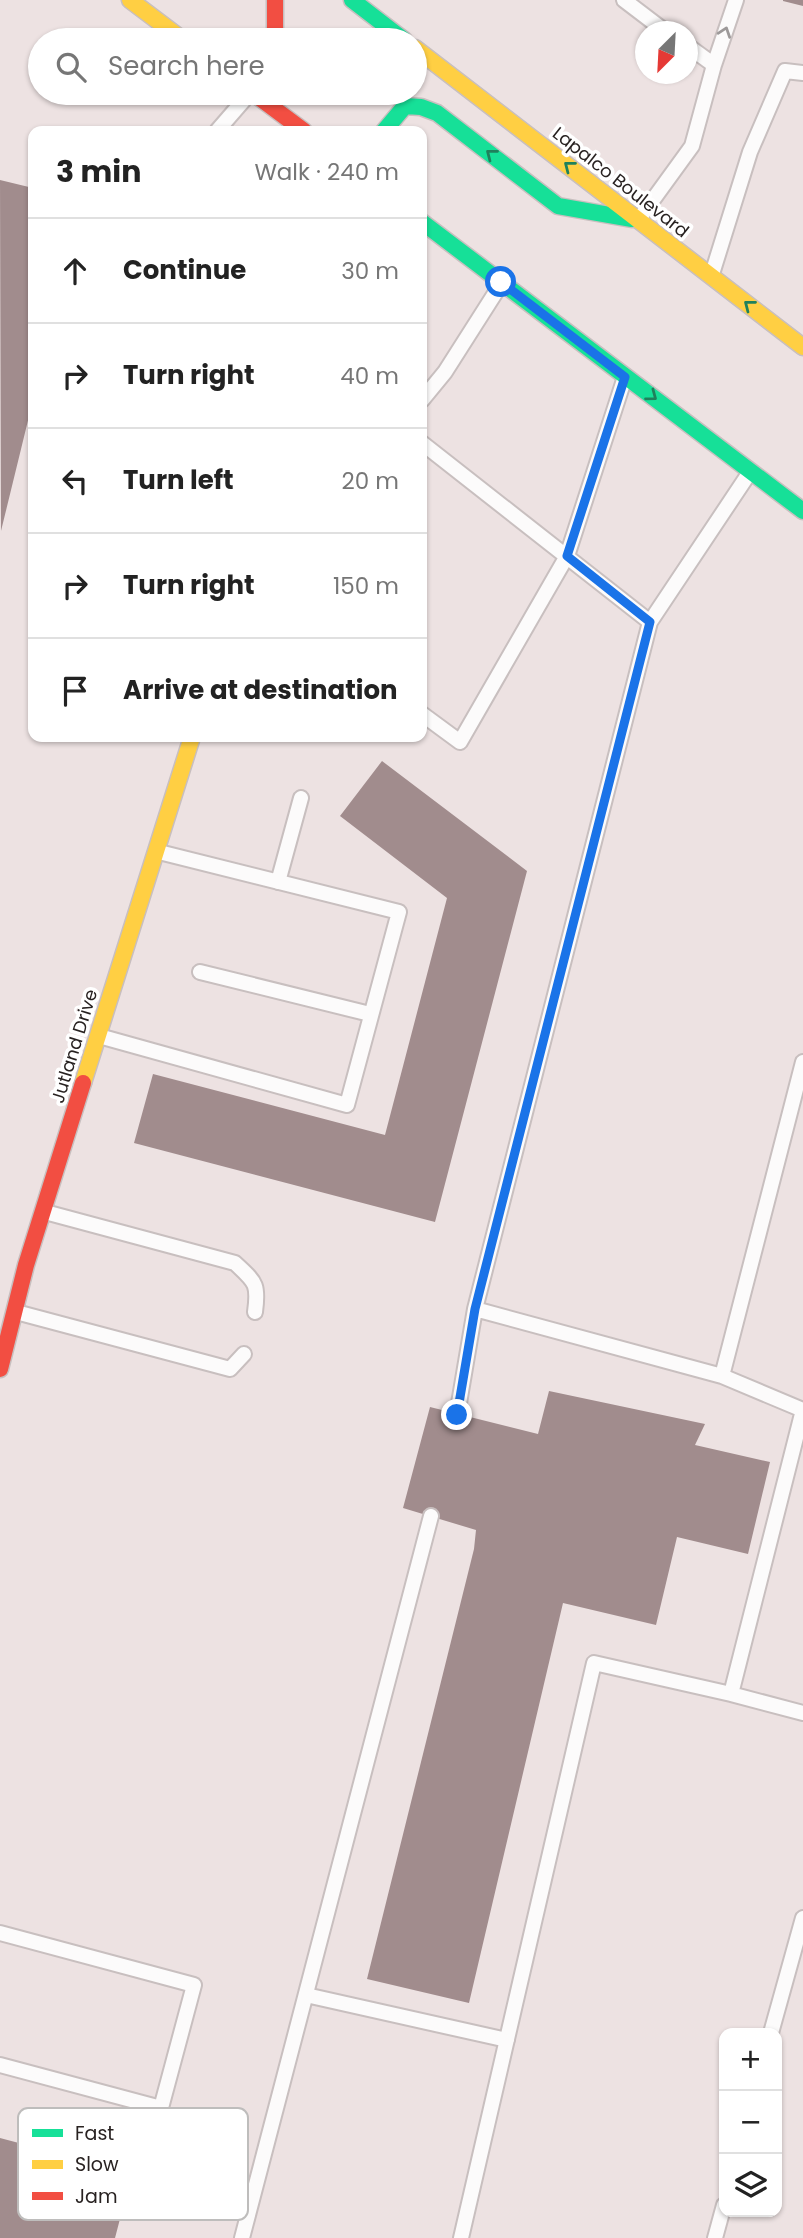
<!DOCTYPE html>
<meta charset="utf-8">
<style>
:root{--surface:#fff;--page:#f2f2f2;--text:#222;--muted:#767676;--line:#e0e0e0}
body{margin:0;font-family:Poppins,sans-serif;background:var(--page);color:var(--text)}
.controls{position:absolute;right:21px;bottom:21px;display:grid;overflow:hidden;border-radius:14px;box-shadow:0 2px 5px #0004}
.controls button{width:63px;height:63px;display:grid;place-items:center;padding:0;border:0;border-bottom:2px solid var(--line);background:var(--surface);color:var(--text);font:35px sans-serif}
.compass{position:absolute;left:635px;top:21px;width:63px;height:63px;border-radius:50%;background:var(--surface);box-shadow:0 2px 5px #0004;rotate:204deg}
.stop{position:absolute;width:21px;height:21px;margin:-16px;border:5px solid #1a73e8;border-radius:50%;background:#fff}
.stop.end{background:#1a73e8;border-color:#fff;box-shadow:0 2px 7px #0008}
.list{margin:0;padding:0;list-style:none}
h2{display:flex;justify-content:space-between;align-items:center;height:91px;margin:0;padding:0 28px;font-size:30px}
h2 small{font-size:23px;font-weight:400;color:var(--muted)}
.list li{display:grid;grid-template-columns:46px 1fr auto;gap:21px;align-items:center;box-sizing:border-box;height:105px;padding:0 28px;border-top:2px solid var(--line)}
.list b{display:block;font-size:26px;white-space:nowrap}
.list em{font-size:23px;font-style:normal;color:var(--muted)}
.icon{flex:none;width:38px;height:38px;fill:none;stroke:currentColor;stroke-width:2;stroke-linecap:round;stroke-linejoin:round}
.map{position:relative;flex:none;width:803px;height:2238px;overflow:hidden}
.search{position:absolute;background:var(--surface);box-shadow:0 2px 5px #0004;left:28px;top:28px;width:399px;height:77px;display:flex;align-items:center;gap:18px;box-sizing:border-box;padding:0 24px;border-radius:38px;color:var(--muted);font-size:26px}
.panel{position:absolute;background:var(--surface);box-shadow:0 2px 5px #0004;left:28px;top:126px;width:399px;height:616px;border-radius:14px}
.map>svg:first-child{display:block}
</style>
<div class="map">
<svg width="803" height="2238" viewBox="0 0 803 2238">
<rect width="100%" height="100%" fill="#ede2e2"/>
<!-- building -->
<path fill="#a18c8d" d="M 783,0 L 803,0 L 803,6 L 783,1 Z
M 0,180 L 33,188 L 33,400 L 1,531 Z
M 382,761 L 527,871 L 435,1222 L 134,1143 L 153,1074 L 385,1135 L 447,898 L 340,816 Z
M 549,1391 L 705,1424 L 695,1445 L 770,1462 L 748,1554 L 677,1537 L 656,1625 L 563,1603 L 469,2003 L 367,1979 L 474,1549 L 476,1530 L 403,1508 L 430,1407 L 538,1434 Z
M 0,2138 L 132,2173 L 115,2238 L 0,2238 Z"/>
<g fill="none" stroke-linecap="round" stroke-linejoin="round">
<defs>
<path id="lane" d="M 624,0 L 666,32
M 688,46 L 714,65
M 217,131 L 250,93
M 639,219 L 692,146 L 714,65 L 736,0
M 712,274 L 750,152 L 785,71 L 803,73
M 422,400 L 445,372 L 501,284
M 422,443 L 650,622
M 422,714 L 460,742 L 567,556 L 625,377
M 278,882 L 301,798
M 200,972 L 370,1014
M 99,1036 L 347,1105 L 399,912 L 159,852
M 45,1212 L 235,1263 C 255,1282 259,1283 255,1312
M 475,1309 L 722,1376 L 803,1062
M 16,1312 L 230,1369 L 244,1354
M 722,1376 L 803,1410
M 457,1415 L 475,1309 L 650,622 L 750,472
M 731,1694 L 803,1410
M 0,1933 L 194,1985 L 161,2108 L 0,2065
M 306,1995 L 507,2040
M 771,2033 L 803,1918
M 242,2238 L 431,1516
M 461,2238 L 594,1663 L 731,1694 L 803,1713
M 715,2238 L 724,2205"/>
<path id="fast" d="M 352,0 L 404,40
M 384,131 L 405,106 L 421,107 L 437,113 L 558,206 L 632,219
M 422,222 L 803,511"/>
<path id="slow" d="M 130,0 L 183,40
M 415,48 L 803,347
M 83,1083 L 192,737"/>
<path id="jam" d="M 275,0 L 275,40
M 253,93 L 304,131
M 0,1369 L 26,1265 L 83,1083"/>
</defs>
<!-- lane casing -->
<use href="#lane" stroke="#c8bfbf" stroke-width="18"/>
<!-- fast casing -->
<use href="#fast" stroke="#c8bfbf" stroke-width="19"/>
<!-- slow casing -->
<use href="#slow" stroke="#c8bfbf" stroke-width="19"/>
<!-- jam casing -->
<use href="#jam" stroke="#c8bfbf" stroke-width="19"/>
<!-- lane -->
<use href="#lane" stroke="#fcfbfb" stroke-width="14"/>
<!-- fast -->
<use href="#fast" stroke="#16e098" stroke-width="16"/>
<!-- slow -->
<use href="#slow" stroke="#ffcf43" stroke-width="16"/>
<!-- jam -->
<use href="#jam" stroke="#f24e42" stroke-width="16"/>
</g>
<!-- one-way arrows -->
<defs><path id="oneway-chevron" d="M-2-3.5L2.5 0L-2 3.5" fill="none" stroke-width="1.6" stroke-linecap="round" stroke-linejoin="round" transform="scale(1.75)"/></defs>
<use stroke="#9d9999" href="#oneway-chevron" transform="translate(725 32) rotate(-71)"/>
<g stroke="#1f815c">
<use href="#oneway-chevron" transform="translate(491 154) rotate(-142)"/>
<use href="#oneway-chevron" transform="translate(569 166) rotate(-142)"/>
<use href="#oneway-chevron" transform="translate(749 305) rotate(-142)"/>
<use href="#oneway-chevron" transform="translate(652 396) rotate(37)"/>
</g>
<g fill="none" stroke-linecap="round" stroke-linejoin="round">
<!-- route -->
<path stroke="#1a73e8" stroke-width="9" d="M 457,1415 L 475,1309 L 650,622 L 567,556 L 625,377 L 501,282"/>
</g>
<g text-anchor="middle" dominant-baseline="central" stroke-width="7" stroke-linejoin="round" paint-order="stroke">
<!-- street labels -->
<g font-size="18" fill="#282221" stroke="#fff">
<text transform="translate(621 182) rotate(38)">Lapalco Boulevard</text>
<text transform="translate(74 1046) rotate(-73)">Jutland Drive</text>
</g>
</g>
<!-- legend -->
<rect x="18" y="2108" width="230" height="112" rx="10" fill="#fff" stroke="#bebdbc" stroke-width="2"/>
<rect x="32" y="2129" width="31" height="8" fill="#16e098"/>
<rect x="32" y="2160" width="31" height="9" fill="#ffcf43"/>
<rect x="32" y="2192" width="31" height="8" fill="#f24e42"/>
<g font-size="19" fill="#282221">
<text x="75" y="2140">Fast</text>
<text x="75" y="2171">Slow</text>
<text x="75" y="2203">Jam</text>
</g>
</svg>
<div class="controls">
<button>+</button>
<button>−</button>
<button><svg class="icon" aria-label="layers" viewBox="0 0 24 24"><path d="M12 4l9 5-9 5-9-5zM3 14l9 5 9-5"/></svg></button>
</div>
<svg class="compass" viewBox="-18 -18 36 36"><path d="M0-13l5 13h-10z" fill="#e53935"/><path d="M0 13l5-13h-10z" fill="#767676"/></svg>
<div class="stop" style="left:501px;top:282px"></div>
<div class="stop end" style="left:457px;top:1415px"></div>
<div class="search"><svg class="icon" aria-label="search" viewBox="0 0 24 24"><circle cx="10" cy="10" r="6"/><path d="M15 15l6 6"/></svg>Search here</div>
<section class="panel">
<h2>3 min<small>Walk · 240 m</small></h2>
<ul class="list">
<li><svg class="icon" aria-label="ahead" viewBox="0 0 24 24"><path d="M12 20V5M6 11l6-6 6 6"/></svg><div><b>Continue</b></div><em>30 m</em></li>
<li><svg class="icon" aria-label="right" viewBox="0 0 24 24"><path d="M7 20v-9h11M14 6l5 5-5 5"/></svg><div><b>Turn right</b></div><em>40 m</em></li>
<li><svg class="icon" aria-label="left" viewBox="0 0 24 24"><path d="M17 20v-9H6M10 6l-5 5 5 5"/></svg><div><b>Turn left</b></div><em>20 m</em></li>
<li><svg class="icon" aria-label="right" viewBox="0 0 24 24"><path d="M7 20v-9h11M14 6l5 5-5 5"/></svg><div><b>Turn right</b></div><em>150 m</em></li>
<li><svg class="icon" aria-label="arrive" viewBox="0 0 24 24"><path d="M6 21V4h12l-3 4 3 4H6"/></svg><div><b>Arrive at destination</b></div></li>
</ul>
</section>
</div>
